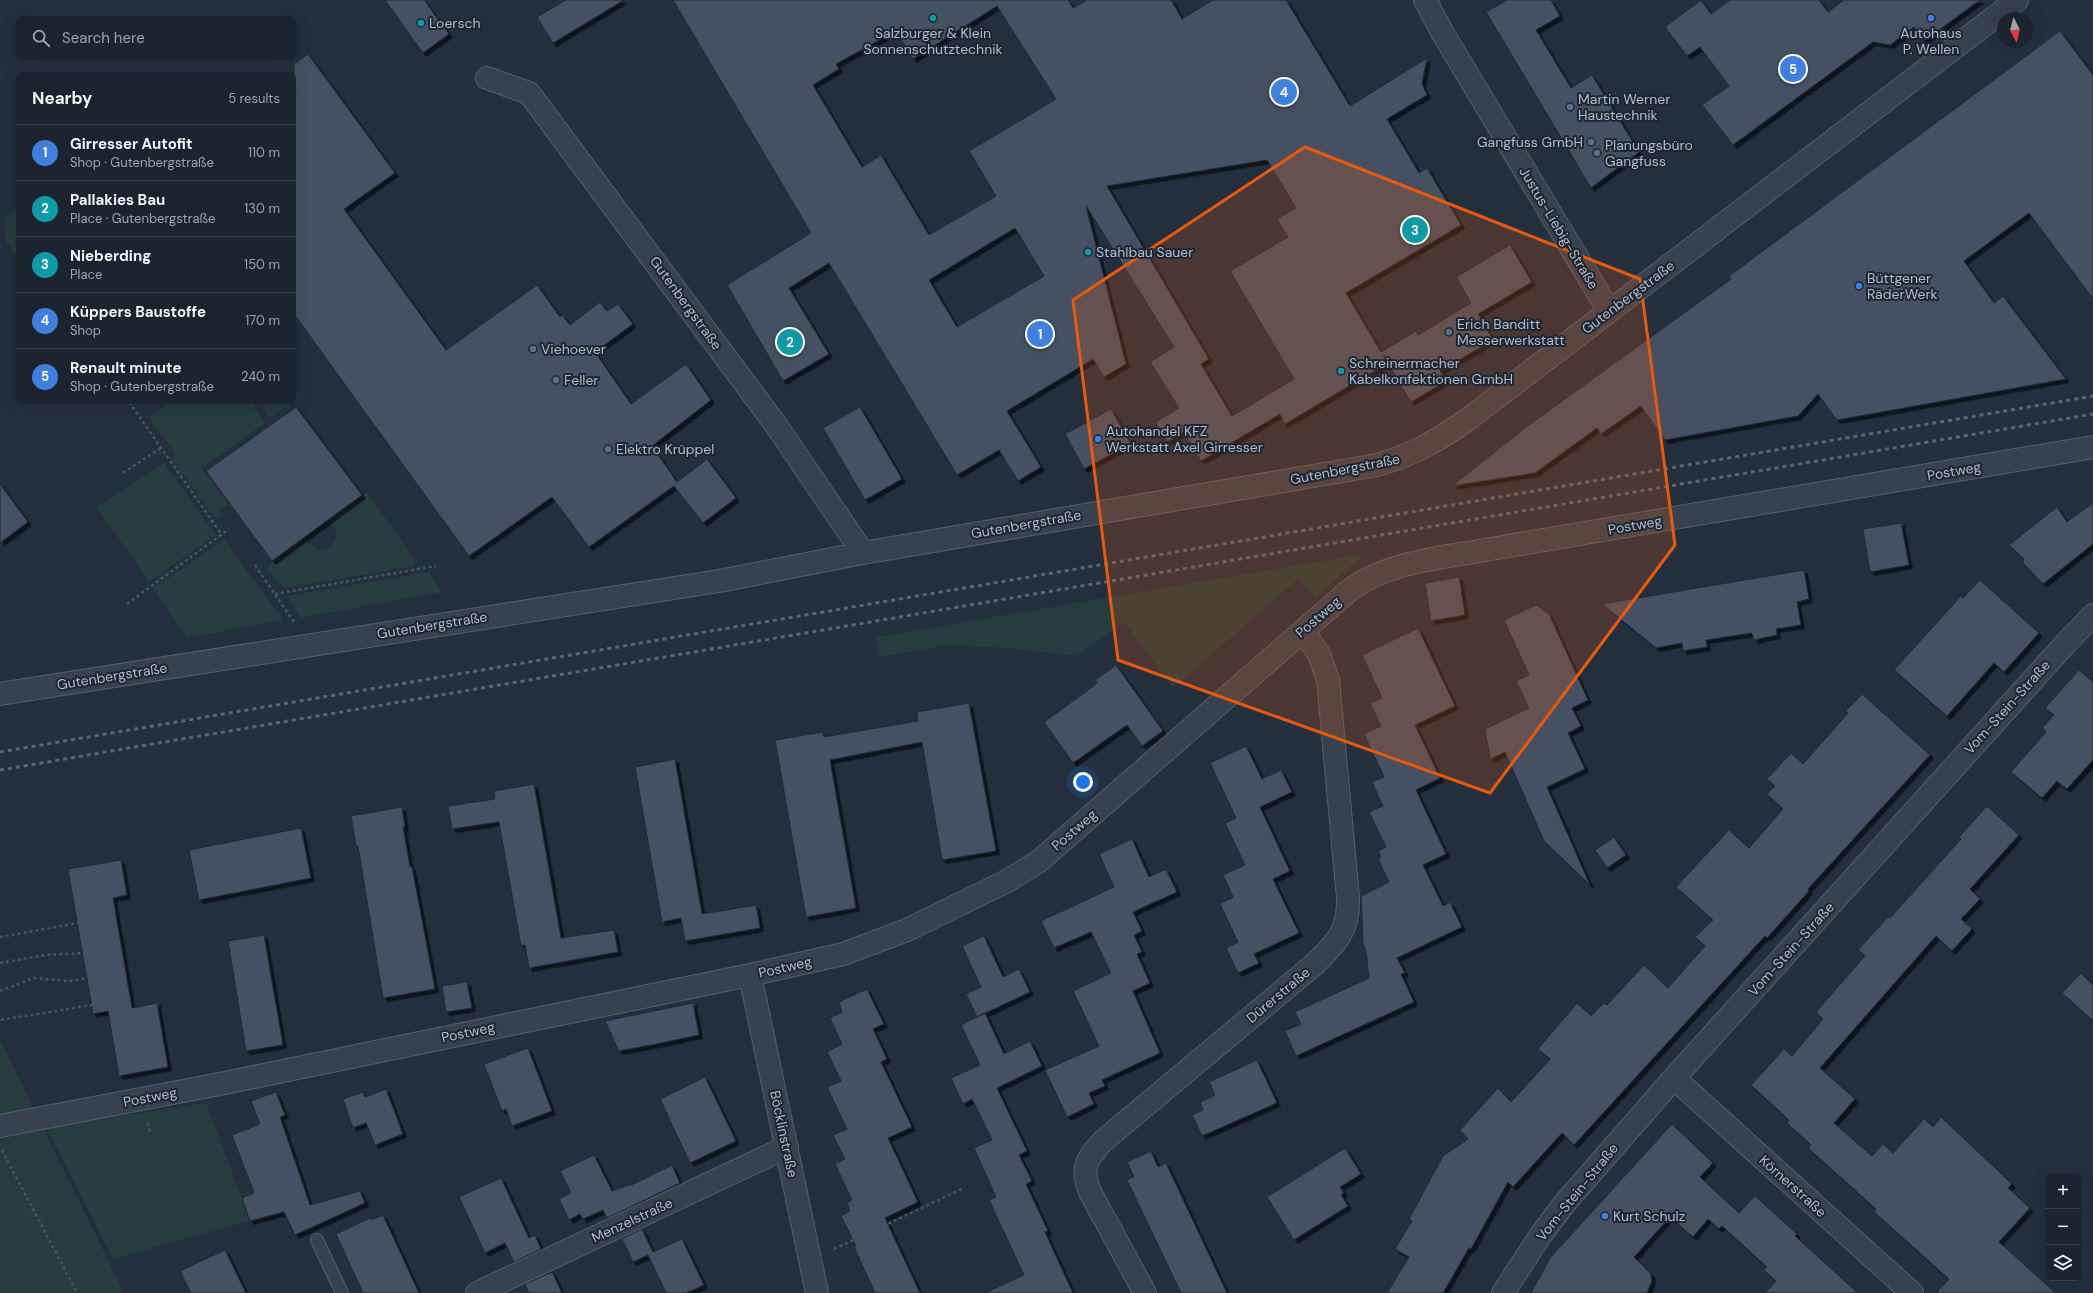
<!DOCTYPE html>
<meta charset="utf-8">
<style>
:root{--surface:#1b232e;--page:#242b36;--text:#f1f3f6;--muted:#a0a4aa;--line:#39404a;--accent:#bca0f2}
body{margin:0;font-family:"DM Sans",sans-serif;background:var(--page);color:var(--text)}
.controls{position:absolute;right:12px;bottom:12px;display:grid;overflow:hidden;border-radius:6px;box-shadow:0 4px 16px #0002}
.controls button{width:36px;height:36px;display:grid;place-items:center;padding:0;border:0;border-bottom:1px solid var(--line);background:var(--surface);color:var(--text);font:20px sans-serif}
.compass{position:absolute;left:1997px;top:12px;width:36px;height:36px;border-radius:50%;background:var(--surface);box-shadow:0 4px 16px #0002;rotate:173deg}
.you{position:absolute;left:1083px;top:782px;width:14px;height:14px;margin:-10px;border:3px solid #fff;border-radius:50%;background:#1a73e8;box-shadow:0 0 0 6px #1a73e833}
.badge{display:grid;place-items:center;width:26px;height:26px;border-radius:50%;background:var(--accent);color:#fff;font-size:13px;font-weight:700}
.pin{position:absolute;translate:-50% -50%;border:2px solid #fff;box-shadow:0 1px 4px #0006}
.list{margin:0;padding:0;list-style:none}
h2{display:flex;justify-content:space-between;align-items:center;height:52px;margin:0;padding:0 16px;font-size:17px}
h2 small{font-size:13px;font-weight:400;color:var(--muted)}
.list li{display:grid;grid-template-columns:26px 1fr auto;gap:12px;align-items:center;box-sizing:border-box;height:56px;padding:0 16px;border-top:1px solid var(--line)}
.list b{display:block;font-size:15px;white-space:nowrap}
.list p{margin:0;font-size:13px;white-space:nowrap;color:var(--muted)}
.list em{font-size:13px;font-style:normal;color:var(--muted)}
.icon{flex:none;width:22px;height:22px;fill:none;stroke:currentColor;stroke-width:2;stroke-linecap:round;stroke-linejoin:round}
.map{position:relative;flex:none;width:2093px;height:1293px;overflow:hidden}
.search{position:absolute;background:var(--surface);box-shadow:0 4px 16px #0002;left:16px;top:16px;width:280px;height:44px;display:flex;align-items:center;gap:10px;box-sizing:border-box;padding:0 14px;border-radius:6px;color:var(--muted);font-size:15px}
.panel{position:absolute;background:var(--surface);box-shadow:0 4px 16px #0002;left:16px;top:72px;width:280px;height:332px;border-radius:6px}
.map>svg:first-child{display:block}
</style>
<div class="map">
<svg width="2093" height="1293" viewBox="0 0 2093 1293">
<defs>
<filter id="shadow"><feDropShadow dx="3.5" dy="3.5" stdDeviation="0" flood-color="#0009"/></filter>
</defs>
<rect width="100%" height="100%" fill="#242f3e"/>
<!-- green -->
<path fill="#263c3f" d="M 18,208 L 18,257 L 6,241 L 4,219 Z
M 294,389 L 297,393 L 296,401 L 269,418 L 260,402 L 294,402 Z
M 169,402 L 254,402 L 255,409 L 265,423 L 202,468 L 228,505 L 220,510 L 224,515 L 216,520 L 171,458 L 175,454 L 149,417 Z
M 164,463 L 216,535 L 149,582 L 97,507 Z
M 367,492 L 416,561 L 414,566 L 286,588 L 279,584 L 267,570 L 272,561 L 304,538 C 316,553 333,555 337,532 L 329,520 Z
M 224,539 L 283,620 L 187,638 L 153,589 Z
M 1364,554 L 1315,598 L 1298,579 L 1173,688 L 1124,622 L 1077,656 L 1006,648 L 948,645 L 879,657 L 876,637 Z
M 429,572 L 442,592 L 300,618 L 287,596 Z
M 0,1040 L 124,1293 L 0,1293 Z
M 206,1103 L 250,1221 L 113,1259 L 46,1127 Z"/>
<!-- building -->
<path fill="#455162" stroke="#1f2835" fill-rule="evenodd" filter="url(#shadow)" d="M 385,0 L 424,0 L 449,34 L 423,53 Z
M 566,0 L 624,0 L 553,43 L 537,17 Z
M 673,0 L 1068,0 L 1073,8 L 1087,0 L 1171,0 L 1182,19 L 1213,0 L 1286,0 L 1350,106 L 1427,58 L 1422,84 L 1427,95 L 1387,119 L 1419,173 L 1427,168 L 1461,225 L 1346,293 L 1381,352 L 1416,331 L 1418,335 L 1471,303 L 1456,277 L 1510,245 L 1532,282 L 1478,314 L 1493,340 L 1440,371 L 1446,381 L 1411,402 L 1383,355 L 1388,363 L 1285,424 L 1280,414 L 1201,461 L 1184,432 L 1167,442 L 1155,422 L 1179,408 L 1150,362 L 1174,347 L 1086,206 L 1126,364 L 1104,377 L 1093,359 L 1007,411 L 1041,467 L 1018,481 L 999,450 L 957,475 L 829,263 L 789,288 L 829,354 L 783,381 L 727,285 L 811,233 ZM 997,6 L 1056,99 L 969,151 L 996,196 L 929,235 L 881,155 L 862,167 L 813,85 L 839,69 L 836,64 L 896,31 L 913,59 ZM 1267,160 L 1296,208 L 1277,219 L 1288,237 L 1230,271 L 1294,379 L 1232,416 L 1201,364 L 1209,359 L 1107,186 ZM 1015,228 L 1044,276 L 957,327 L 929,280 Z
M 1507,0 L 1551,0 L 1560,16 L 1536,30 L 1571,88 L 1592,75 L 1639,152 L 1591,188 L 1486,12 Z
M 1701,0 L 1711,14 L 1730,0 L 1819,0 L 1828,12 L 1844,0 L 1980,0 L 1924,41 L 1914,27 L 1890,45 L 1873,42 L 1733,145 L 1702,105 L 1729,86 L 1700,47 L 1687,56 L 1665,27 Z
M 2060,31 L 2093,75 L 2093,299 L 2029,213 L 1964,261 L 1994,303 L 2003,296 L 2066,379 L 1837,420 L 1818,394 L 1798,416 L 1665,440 L 1641,406 L 1601,434 L 1597,428 L 1535,473 L 1452,486 L 1525,428 L 1731,279 L 1729,276 Z
M 308,54 L 395,173 L 344,209 L 446,350 L 537,285 L 560,317 L 562,315 L 570,325 L 600,302 L 607,311 L 618,304 L 633,324 L 595,352 L 631,404 L 686,364 L 711,400 L 652,446 L 677,482 L 707,459 L 736,498 L 703,523 L 674,486 L 589,547 L 552,497 L 469,556 L 294,314 L 294,64 Z
M 296,407 L 362,495 L 272,561 L 206,471 Z
M 860,407 L 902,479 L 865,500 L 823,428 Z
M 1111,409 L 1131,444 L 1084,469 L 1065,434 Z
M 0,484 L 28,522 L 0,543 Z
M 2093,503 L 2093,544 L 2043,584 L 2023,563 L 2024,559 L 2009,545 L 2057,507 L 2067,522 Z
M 1901,523 L 1909,565 L 1870,572 L 1863,529 Z
M 1804,570 L 1809,599 L 1797,602 L 1801,625 L 1776,629 L 1777,635 L 1754,640 L 1752,633 L 1706,640 L 1707,647 L 1683,651 L 1682,643 L 1656,648 L 1602,604 Z
M 1459,577 L 1465,615 L 1431,621 L 1425,583 Z
M 1980,580 L 2039,633 L 2004,672 L 1994,663 L 1947,716 L 1894,670 L 1961,596 L 1963,598 Z
M 1536,605 L 1549,614 L 1588,700 L 1572,708 L 1581,726 L 1568,733 L 1585,769 L 1547,787 L 1590,885 L 1544,841 L 1505,752 L 1490,759 L 1485,729 L 1529,708 L 1516,681 L 1529,675 L 1504,620 Z
M 1418,628 L 1455,706 L 1415,725 L 1440,778 L 1416,790 L 1446,854 L 1423,865 L 1443,906 L 1450,902 L 1462,927 L 1397,958 L 1405,973 L 1401,974 L 1414,1002 L 1296,1056 L 1285,1031 L 1301,1024 L 1295,1012 L 1369,978 L 1366,951 L 1363,943 L 1361,896 L 1389,882 L 1378,859 L 1381,857 L 1378,851 L 1386,847 L 1369,812 L 1383,806 L 1372,782 L 1384,777 L 1364,734 L 1381,726 L 1370,703 L 1382,698 L 1362,655 Z
M 1116,665 L 1163,731 L 1142,746 L 1127,725 L 1073,763 L 1044,722 L 1087,691 L 1097,683 L 1095,680 Z
M 2079,670 L 2093,682 L 2093,760 L 2067,789 L 2057,781 L 2042,798 L 2011,772 L 2046,732 L 2042,728 L 2054,715 L 2045,708 Z
M 1862,694 L 1930,755 L 1808,889 L 1809,891 L 1767,938 L 1765,936 L 1574,1145 L 1562,1133 L 1513,1187 L 1508,1182 L 1471,1249 L 1469,1248 L 1443,1293 L 1387,1293 L 1409,1257 L 1395,1249 L 1412,1221 L 1409,1219 L 1443,1156 L 1468,1139 L 1460,1130 L 1498,1088 L 1511,1102 L 1532,1079 L 1550,1059 L 1538,1049 L 1577,1003 L 1591,1016 L 1604,1003 L 1607,1005 L 1644,965 L 1668,988 L 1705,946 L 1695,937 L 1713,920 L 1676,887 L 1729,830 L 1749,848 L 1783,809 L 1767,794 L 1775,786 L 1767,779 L 1791,753 L 1803,764 L 1848,713 L 1846,711 Z
M 969,703 L 996,851 L 942,860 L 922,742 L 830,760 L 856,908 L 806,917 L 775,740 L 823,732 L 824,737 L 918,721 L 917,712 Z
M 1246,746 L 1262,779 L 1281,770 L 1292,792 L 1260,807 L 1290,871 L 1273,879 L 1299,933 L 1254,954 L 1259,963 L 1238,973 L 1226,948 L 1238,942 L 1220,904 L 1233,897 L 1223,875 L 1245,865 L 1225,823 L 1236,818 L 1210,763 Z
M 675,759 L 702,914 L 756,905 L 760,928 L 685,941 L 681,918 L 662,922 L 635,767 Z
M 534,784 L 561,938 L 614,930 L 618,952 L 529,968 L 525,945 L 521,946 L 499,822 L 452,829 L 448,806 L 495,799 L 494,791 Z
M 1987,806 L 2019,835 L 1970,889 L 1980,899 L 1961,919 L 1972,929 L 1952,951 L 1936,936 L 1820,1068 L 1855,1099 L 1834,1123 L 1872,1156 L 1883,1144 L 1893,1153 L 1924,1119 L 1933,1127 L 1941,1117 L 2012,1184 L 2008,1188 L 2030,1208 L 1999,1242 L 2056,1293 L 1936,1293 L 1949,1279 L 1874,1212 L 1876,1209 L 1808,1148 L 1811,1145 L 1787,1123 L 1789,1120 L 1751,1085 L 1784,1049 L 1792,1056 L 1823,1019 L 1816,1012 L 1865,956 L 1858,950 L 1888,917 L 1890,918 L 1961,839 L 1959,837 Z
M 402,807 L 405,827 L 403,827 L 410,867 L 412,867 L 435,989 L 383,998 L 358,846 L 356,846 L 351,816 Z
M 301,828 L 311,878 L 199,900 L 189,850 Z
M 1614,837 L 1626,855 L 1607,868 L 1595,850 Z
M 1132,839 L 1149,877 L 1166,869 L 1177,892 L 1133,912 L 1142,931 L 1134,935 L 1142,952 L 1137,954 L 1150,983 L 1133,991 L 1160,1053 L 1102,1080 L 1105,1086 L 1089,1093 L 1094,1104 L 1067,1117 L 1045,1070 L 1099,1046 L 1073,991 L 1111,973 L 1091,932 L 1054,948 L 1041,921 L 1114,887 L 1099,854 Z
M 121,860 L 127,895 L 113,898 L 132,1008 L 157,1003 L 168,1067 L 119,1076 L 108,1011 L 93,1014 L 68,869 Z
M 264,935 L 283,1045 L 246,1051 L 228,941 Z
M 984,936 L 1003,977 L 1019,969 L 1030,992 L 977,1017 L 966,994 L 981,987 L 962,946 Z
M 2081,973 L 2093,985 L 2093,1021 L 2062,993 Z
M 467,982 L 472,1008 L 446,1012 L 442,986 Z
M 867,989 L 884,1024 L 873,1029 L 887,1059 L 881,1062 L 912,1127 L 888,1138 L 918,1202 L 885,1218 L 920,1293 L 875,1293 L 854,1247 L 856,1246 L 841,1216 L 850,1211 L 847,1203 L 852,1200 L 835,1164 L 845,1159 L 833,1135 L 847,1129 L 827,1087 L 841,1081 L 827,1052 L 842,1044 L 830,1018 L 842,1012 L 839,1002 Z
M 693,1003 L 699,1035 L 656,1044 L 619,1051 L 605,1021 Z
M 985,1013 L 1004,1054 L 1030,1041 L 1042,1066 L 997,1088 L 1027,1151 L 1019,1155 L 1032,1181 L 1026,1184 L 1048,1231 L 1045,1232 L 1073,1293 L 985,1293 L 1024,1275 L 989,1200 L 996,1197 L 974,1148 L 992,1140 L 972,1099 L 963,1104 L 951,1078 L 980,1065 L 961,1025 Z
M 528,1048 L 552,1111 L 512,1126 L 506,1109 L 502,1111 L 484,1064 Z
M 1257,1060 L 1277,1103 L 1202,1136 L 1192,1115 L 1203,1110 L 1200,1102 L 1215,1095 L 1209,1082 Z
M 705,1077 L 736,1141 L 690,1163 L 660,1099 Z
M 386,1089 L 403,1134 L 375,1145 L 366,1123 L 353,1128 L 343,1099 L 363,1092 L 365,1097 Z
M 276,1092 L 285,1115 L 280,1117 L 310,1205 L 360,1191 L 365,1203 L 295,1235 L 284,1212 L 250,1221 L 242,1198 L 254,1193 L 232,1135 L 260,1124 L 251,1101 Z
M 1672,1124 L 1713,1163 L 1700,1177 L 1739,1213 L 1755,1196 L 1797,1234 L 1795,1236 L 1858,1293 L 1765,1293 L 1776,1281 L 1764,1270 L 1767,1267 L 1722,1226 L 1719,1229 L 1708,1219 L 1693,1237 L 1670,1217 L 1634,1257 L 1651,1274 L 1652,1281 L 1647,1293 L 1531,1293 L 1550,1258 Z
M 1345,1148 L 1361,1174 L 1340,1187 L 1344,1193 L 1341,1195 L 1348,1206 L 1294,1240 L 1267,1197 Z
M 1151,1151 L 1158,1167 L 1166,1163 L 1227,1293 L 1181,1293 L 1127,1180 L 1134,1177 L 1127,1162 Z
M 594,1155 L 612,1191 L 628,1185 L 629,1186 L 672,1165 L 680,1183 L 607,1218 L 603,1210 L 583,1219 L 580,1214 L 569,1220 L 559,1199 L 571,1193 L 560,1171 Z
M 501,1178 L 529,1238 L 535,1235 L 541,1249 L 514,1262 L 505,1243 L 485,1253 L 459,1197 Z
M 383,1215 L 419,1293 L 363,1293 L 336,1234 L 370,1218 L 371,1220 Z
M 642,1229 L 653,1252 L 682,1239 L 704,1285 L 686,1293 L 666,1293 L 648,1255 L 633,1262 L 622,1239 Z
M 225,1250 L 246,1293 L 191,1293 L 180,1271 Z
M 552,1272 L 562,1293 L 529,1293 L 525,1284 Z"/>
<g fill="none" stroke-linecap="round" stroke-linejoin="round">
<defs>
<path id="service" d="M 317,1240 L 342,1293"/>
<path id="minor" d="M 1425,0 L 1442,32 L 1609,311
M 487,78 L 529,93 L 776,425 L 863,553
M 0,694 L 719,581 L 863,553 L 1377,465 C 1415,454 1435,442 1467,420 L 2017,0
M 750,975 L 817,1293
M 1674,1078 L 1912,1293
M 0,1126 L 225,1083 L 750,975 L 843,954 L 907,930 L 1007,881 L 1038,862 L 1351,589 C 1388,563 1434,559 1479,551 L 2093,447
M 477,1293 L 787,1147
M 1145,1293 L 1090,1192 C 1080,1168 1087,1158 1103,1141 L 1316,963 C 1337,942 1349,930 1348,898 L 1328,680 L 1319,654 L 1303,631
M 1503,1293 L 1540,1236 L 1564,1204 L 1674,1078 L 2066,643 L 2093,615"/>
</defs>
<!-- service casing -->
<use href="#service" stroke="#565f6c" stroke-width="14"/>
<!-- minor casing -->
<use href="#minor" stroke="#565f6c" stroke-width="24"/>
<!-- path -->
<path stroke="#44595c" stroke-width="2.5" stroke-dasharray="3 3" stroke-linecap="butt" d="M 129,402 L 222,535
M 123,473 L 161,448
M 255,565 L 294,622
M 275,594 L 436,566
M 127,604 L 229,529
M 0,937 L 78,923
M 0,963 L 46,955 L 83,953
M 0,991 L 34,978 L 71,981 L 87,978
M 1,1020 L 92,1005
M 148,1123 L 150,1132
M 2,1150 L 77,1293
M 834,1249 L 962,1189"/>
<!-- service -->
<use href="#service" stroke="#38414e" stroke-width="12"/>
<!-- minor -->
<use href="#minor" stroke="#38414e" stroke-width="22"/>
<!-- rail -->
<path stroke="#5a6575" stroke-width="3" stroke-dasharray="4 4" stroke-linecap="butt" d="M 0,752 L 2093,396
M 0,770 L 2093,414"/>
</g>
<!-- marked area -->
<path fill="#e8590c" fill-opacity="0.2" stroke="#e8590c" stroke-width="3" stroke-linejoin="round" d="M 1305,147 L 1640,279 L 1675,545 L 1490,793 L 1118,660 L 1073,300 Z"/>
<!-- markers -->
<g fill="#0f9aa8" stroke="#1d2633" stroke-width="1.5">
<circle cx="933" cy="18" r="4"/>
<circle cx="421" cy="23" r="4"/>
<circle cx="1088" cy="252" r="4"/>
<circle cx="1341" cy="371" r="4"/>
</g>
<g fill="#3f7fe0" stroke="#1d2633" stroke-width="1.5">
<circle cx="1931" cy="18" r="4"/>
<circle cx="1859" cy="286" r="4"/>
<circle cx="1098" cy="439" r="4"/>
<circle cx="1605" cy="1216" r="4"/>
</g>
<g fill="#5c6f8a" stroke="#1d2633" stroke-width="1.5">
<circle cx="1570" cy="107" r="4"/>
<circle cx="1591" cy="142" r="4"/>
<circle cx="1597" cy="153" r="4"/>
<circle cx="1449" cy="332" r="4"/>
<circle cx="533" cy="349" r="4"/>
<circle cx="556" cy="380" r="4"/>
<circle cx="608" cy="449" r="4"/>
</g>
<g text-anchor="middle" dominant-baseline="central" stroke-width="4" stroke-linejoin="round" paint-order="stroke">
<!-- poi labels -->
<g font-size="14" fill="#b4bcc9" stroke="#1d2633" text-anchor="start">
<text x="429" y="23">Loersch</text>
<text x="933" y="33" text-anchor="middle">Salzburger &amp; Klein<tspan x="933" dy="16">Sonnenschutztechnik</tspan></text>
<text x="1931" y="33" text-anchor="middle">Autohaus<tspan x="1931" dy="16">P. Wellen</tspan></text>
<text x="1578" y="99">Martin Werner<tspan x="1578" dy="16">Haustechnik</tspan></text>
<text x="1583" y="142" text-anchor="end">Gangfuss GmbH</text>
<text x="1605" y="145">Planungsbüro<tspan x="1605" dy="16">Gangfuss</tspan></text>
<text x="1096" y="252">Stahlbau Sauer</text>
<text x="1867" y="278">Büttgener<tspan x="1867" dy="16">RäderWerk</tspan></text>
<text x="1457" y="324">Erich Banditt<tspan x="1457" dy="16">Messerwerkstatt</tspan></text>
<text x="541" y="349">Viehoever</text>
<text x="1349" y="363">Schreinermacher<tspan x="1349" dy="16">Kabelkonfektionen GmbH</tspan></text>
<text x="564" y="380">Feller</text>
<text x="1106" y="431">Autohandel KFZ<tspan x="1106" dy="16">Werkstatt Axel Girresser</tspan></text>
<text x="616" y="449">Elektro Krüppel</text>
<text x="1613" y="1216">Kurt Schulz</text>
</g>
<!-- street labels -->
<g font-size="14" fill="#b4bcc9" stroke="#1d2633">
<text transform="translate(1559 228) rotate(59)">Justus-Liebig-Straße</text>
<text transform="translate(1628 297) rotate(-37)">Gutenbergstraße</text>
<text transform="translate(686 303) rotate(54)">Gutenbergstraße</text>
<text transform="translate(1345 469) rotate(-11)">Gutenbergstraße</text>
<text transform="translate(1954 471) rotate(-10)">Postweg</text>
<text transform="translate(1026 524) rotate(-10)">Gutenbergstraße</text>
<text transform="translate(1635 525) rotate(-10)">Postweg</text>
<text transform="translate(1318 617) rotate(-41)">Postweg</text>
<text transform="translate(432 625) rotate(-9)">Gutenbergstraße</text>
<text transform="translate(112 676) rotate(-9)">Gutenbergstraße</text>
<text transform="translate(2007 707) rotate(-48)">Vom-Stein-Straße</text>
<text transform="translate(1074 830) rotate(-41)">Postweg</text>
<text transform="translate(1791 949) rotate(-48)">Vom-Stein-Straße</text>
<text transform="translate(785 967) rotate(-13)">Postweg</text>
<text transform="translate(1278 995) rotate(-40)">Dürerstraße</text>
<text transform="translate(468 1032) rotate(-12)">Postweg</text>
<text transform="translate(150 1097) rotate(-11)">Postweg</text>
<text transform="translate(784 1134) rotate(78)">Böcklinstraße</text>
<text transform="translate(1793 1186) rotate(42)">Körnerstraße</text>
<text transform="translate(1577 1192) rotate(-51)">Vom-Stein-Straße</text>
<text transform="translate(632 1220) rotate(-25)">Menzelstraße</text>
</g>
</g>
</svg>
<div class="controls">
<button>+</button>
<button>−</button>
<button><svg class="icon" aria-label="layers" viewBox="0 0 24 24"><path d="M12 4l9 5-9 5-9-5zM3 14l9 5 9-5"/></svg></button>
</div>
<svg class="compass" viewBox="-18 -18 36 36"><path d="M0-13l5 13h-10z" fill="#e53935"/><path d="M0 13l5-13h-10z" fill="#a0a4aa"/></svg>
<div class="you"></div>
<div class="pin badge" style="left:1040px;top:334px;background:#3f7fe0">1</div>
<div class="pin badge" style="left:790px;top:342px;background:#0f9aa8">2</div>
<div class="pin badge" style="left:1415px;top:230px;background:#0f9aa8">3</div>
<div class="pin badge" style="left:1284px;top:92px;background:#3f7fe0">4</div>
<div class="pin badge" style="left:1793px;top:69px;background:#3f7fe0">5</div>
<div class="search"><svg class="icon" aria-label="search" viewBox="0 0 24 24"><circle cx="10" cy="10" r="6"/><path d="M15 15l6 6"/></svg>Search here</div>
<section class="panel">
<h2>Nearby<small>5 results</small></h2>
<ul class="list">
<li><span class="badge" style="background:#3f7fe0">1</span><div><b>Girresser Autofit</b><p>Shop · Gutenbergstraße</p></div><em>110 m</em></li>
<li><span class="badge" style="background:#0f9aa8">2</span><div><b>Pallakies Bau</b><p>Place · Gutenbergstraße</p></div><em>130 m</em></li>
<li><span class="badge" style="background:#0f9aa8">3</span><div><b>Nieberding</b><p>Place</p></div><em>150 m</em></li>
<li><span class="badge" style="background:#3f7fe0">4</span><div><b>Küppers Baustoffe</b><p>Shop</p></div><em>170 m</em></li>
<li><span class="badge" style="background:#3f7fe0">5</span><div><b>Renault minute</b><p>Shop · Gutenbergstraße</p></div><em>240 m</em></li>
</ul>
</section>
</div>
